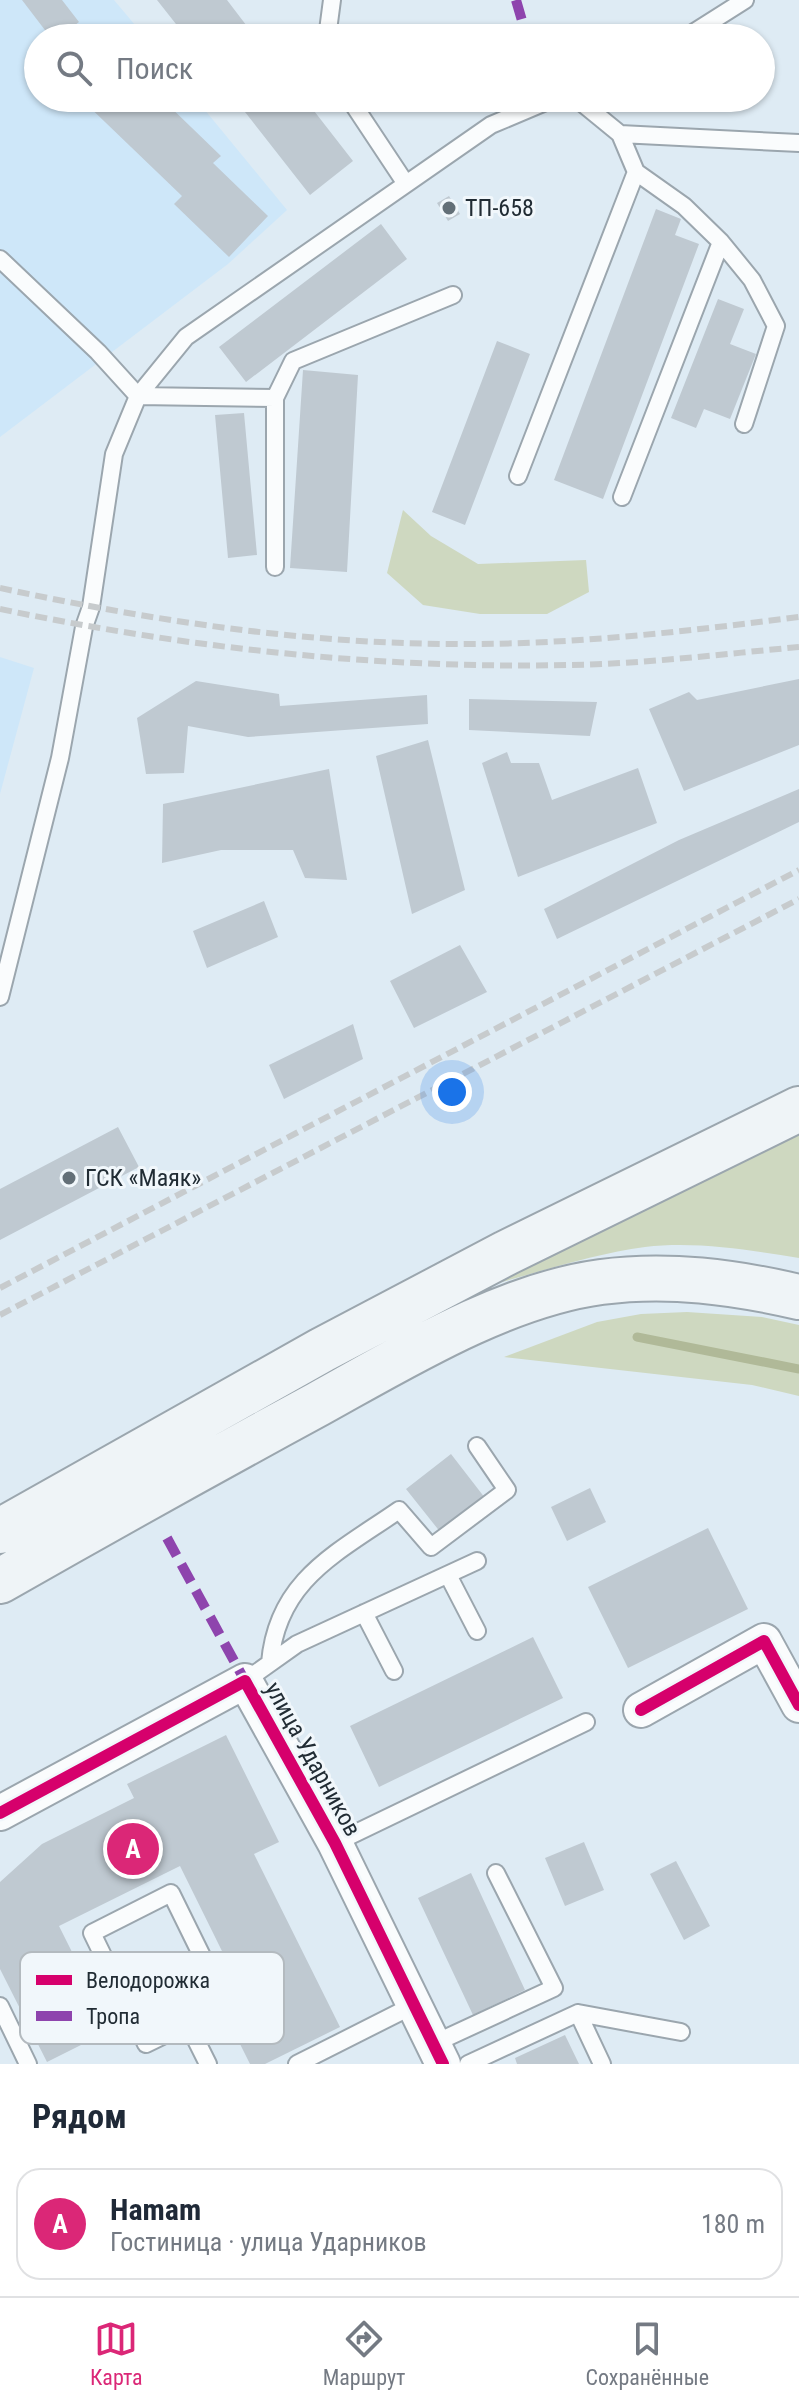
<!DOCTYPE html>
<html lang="ru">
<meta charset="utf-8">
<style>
:root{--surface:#fff;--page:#f6f6f7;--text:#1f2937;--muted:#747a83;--line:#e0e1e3;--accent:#db2777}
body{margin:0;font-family:"Roboto Condensed",sans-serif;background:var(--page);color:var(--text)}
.you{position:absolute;left:452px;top:1092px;width:28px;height:28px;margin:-20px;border:6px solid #fff;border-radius:50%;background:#1a73e8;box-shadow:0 0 0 12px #1a73e833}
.badge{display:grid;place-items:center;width:52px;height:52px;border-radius:50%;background:var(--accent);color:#fff;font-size:26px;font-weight:700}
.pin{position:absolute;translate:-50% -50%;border:4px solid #fff;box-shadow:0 2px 8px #0006}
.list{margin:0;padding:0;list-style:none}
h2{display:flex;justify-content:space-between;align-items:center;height:104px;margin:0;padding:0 32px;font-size:34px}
h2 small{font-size:26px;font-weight:400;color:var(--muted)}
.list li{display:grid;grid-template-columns:52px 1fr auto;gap:24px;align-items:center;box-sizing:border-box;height:112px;margin:0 16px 16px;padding:0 16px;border:2px solid var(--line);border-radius:24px}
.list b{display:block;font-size:30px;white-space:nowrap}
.list p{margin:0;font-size:26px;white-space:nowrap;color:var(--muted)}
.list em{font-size:26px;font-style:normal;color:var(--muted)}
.icon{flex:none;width:44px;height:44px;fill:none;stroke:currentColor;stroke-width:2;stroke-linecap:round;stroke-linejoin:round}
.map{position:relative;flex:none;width:799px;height:2064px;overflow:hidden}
.search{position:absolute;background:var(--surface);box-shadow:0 2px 6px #0004;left:24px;right:24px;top:24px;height:88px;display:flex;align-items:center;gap:20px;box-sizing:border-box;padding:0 28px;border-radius:44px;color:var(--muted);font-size:30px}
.sheet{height:232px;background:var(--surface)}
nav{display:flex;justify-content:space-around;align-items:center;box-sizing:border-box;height:112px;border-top:2px solid var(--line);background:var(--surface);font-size:22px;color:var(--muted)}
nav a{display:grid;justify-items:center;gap:4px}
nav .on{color:var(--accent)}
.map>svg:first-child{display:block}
</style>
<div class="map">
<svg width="799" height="2064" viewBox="0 0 799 2064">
<rect width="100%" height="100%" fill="#deebf4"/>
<!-- built -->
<path fill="#cee7f9" d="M 0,0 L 114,0 L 146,38 L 38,38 L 38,98 L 195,98 L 287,210 L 228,264 L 0,437 Z
M 0,657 L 34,668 L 0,794 Z"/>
<!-- green -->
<path fill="#ced8c0" d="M 403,510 L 431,536 L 478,564 L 586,560 L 589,592 L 547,614 L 480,614 L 423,605 L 387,573 Z
M 799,1128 L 799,1258 C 749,1250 696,1241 645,1247 C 594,1254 545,1270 495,1284 L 552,1251 Z
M 687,1312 L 762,1317 L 799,1325 L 799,1396 L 752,1385 L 504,1357 L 597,1322 L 641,1314 Z"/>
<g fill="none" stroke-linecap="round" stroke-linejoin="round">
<!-- stream -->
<path stroke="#b0b998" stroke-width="9" d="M 637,1337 L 799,1369"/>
</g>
<!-- building -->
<path fill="#bfc9d1" d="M 22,0 L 62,0 L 79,22 L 58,38 L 51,38 Z
M 157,0 L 227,0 L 256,38 L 187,38 Z
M 80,98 L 161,98 L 221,156 L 213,163 L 268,216 L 229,257 L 174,204 L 182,196 Z
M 234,98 L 304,98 L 353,161 L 310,195 Z
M 449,196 L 460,214 L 448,221 L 437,203 Z
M 656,209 L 681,219 L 675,235 L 699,244 L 603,499 L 554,480 Z
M 381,224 L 407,259 L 246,382 L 219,347 Z
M 718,299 L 744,309 L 730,344 L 756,354 L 730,419 L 704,409 L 696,428 L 671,418 Z
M 497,341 L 530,354 L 465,525 L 432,512 Z
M 303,370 L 358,375 L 347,572 L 290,568 Z
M 244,413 L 257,555 L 228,558 L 215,415 Z
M 799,679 L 799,745 L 684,791 L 649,709 L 689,692 L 697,700 Z
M 196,681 L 279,694 L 280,706 L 427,695 L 428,724 L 248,737 L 188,726 L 184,773 L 146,774 L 137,718 Z
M 469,699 L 597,702 L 590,736 L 469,730 Z
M 428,740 L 465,890 L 412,914 L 376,756 Z
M 507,752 L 511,763 L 539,763 L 552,800 L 638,768 L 657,823 L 518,877 L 482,763 Z
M 329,769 L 347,880 L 305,878 L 293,850 L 221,850 L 162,863 L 163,804 Z
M 799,789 L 799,822 L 557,939 L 544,909 L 679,840 Z
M 264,901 L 278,937 L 207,968 L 193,931 Z
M 460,945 L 487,992 L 414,1028 L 390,981 Z
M 353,1024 L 363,1059 L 284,1099 L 269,1065 Z
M 118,1127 L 139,1167 L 0,1240 L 0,1189 Z
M 451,1454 L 485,1498 L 441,1533 L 406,1489 Z
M 590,1488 L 606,1522 L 567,1541 L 551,1507 Z
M 708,1528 L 748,1609 L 628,1668 L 588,1587 Z
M 533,1637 L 563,1698 L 379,1787 L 350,1726 Z
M 226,1735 L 279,1842 L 254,1854 L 340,2027 L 265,2064 L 250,2064 L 236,2036 L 258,2024 L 180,1866 L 59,1926 L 111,2030 L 47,2062 L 0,1969 L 0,1882 L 42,1844 L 134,1798 L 127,1784 Z
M 584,1842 L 604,1890 L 565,1906 L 545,1858 Z
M 676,1861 L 710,1926 L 684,1940 L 650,1874 Z
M 471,1873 L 525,1990 L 473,2015 L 418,1898 Z
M 565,2035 L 579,2064 L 517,2064 L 515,2058 Z"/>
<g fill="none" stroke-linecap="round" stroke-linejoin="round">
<defs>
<path id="service" d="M 327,38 L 332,0
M 685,38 L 745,0
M 349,98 L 406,184
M 576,98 L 620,134 L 799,143
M 620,134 L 636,172 L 684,206 L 721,242 L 752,280 L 776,326 L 744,424
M 0,259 L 98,352 L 138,396 L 275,398 L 275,567
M 275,398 L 293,361 L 453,295
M 518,476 L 636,172
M 622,497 L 721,242
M 0,997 L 60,758 L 84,627 L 91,607 L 114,454 L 138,396 L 186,337 L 491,125 L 555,98
M 448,1575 L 477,1631
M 364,1613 L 394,1671
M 270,1663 C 277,1580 337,1553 399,1510 L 431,1547 L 507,1490 L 477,1446
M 245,1681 L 297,1644 L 477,1561
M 335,1843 L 586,1722
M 171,1893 L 226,2005 L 146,2044 L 92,1933 Z
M 0,2006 L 28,2064
M 578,2013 L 681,2032
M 188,2024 L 208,2064
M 433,2044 L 554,1988 L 496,1873
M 297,2064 L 414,2005
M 468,2064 L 578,2013 L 602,2064"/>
<path id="minor" d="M 641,1710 L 764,1641 L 799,1705
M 0,1813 L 245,1681 L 335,1843 L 443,2064"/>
<path id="secondary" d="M 0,1531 L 322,1350 L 506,1253 L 799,1109
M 0,1581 C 105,1521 211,1462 318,1404 C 403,1357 504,1295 601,1282 C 668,1273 734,1282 799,1297"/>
</defs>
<!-- service casing -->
<use href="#service" stroke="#9ba6ae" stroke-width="20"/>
<!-- minor casing -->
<use href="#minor" stroke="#9ba6ae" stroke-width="38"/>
<!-- secondary casing -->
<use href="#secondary" stroke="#9ba6ae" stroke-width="48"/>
<!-- service -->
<use href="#service" stroke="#fafcfd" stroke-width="16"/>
<!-- minor -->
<use href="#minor" stroke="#fafcfd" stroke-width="34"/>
<!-- secondary -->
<use href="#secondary" stroke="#eff4f7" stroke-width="44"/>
<!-- rail -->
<path stroke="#c7cbcd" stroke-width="6" stroke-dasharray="12 6" stroke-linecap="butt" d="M 0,588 C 154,621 310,645 468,644 C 579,644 689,631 799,617
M 0,609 C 187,648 377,669 568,665 C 645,664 722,654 799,647
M 0,1288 L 799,870
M 0,1315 L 799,899"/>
<!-- quiet -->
<path stroke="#8e44ad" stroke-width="10" stroke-dasharray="20 10" stroke-linecap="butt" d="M 516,0 L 527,38
M 545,98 L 546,101
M 167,1538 L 245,1681"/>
<defs>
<path id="cycleway" d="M 641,1710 L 764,1641 L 799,1705
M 0,1813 L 245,1681 L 335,1843 L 443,2064"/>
</defs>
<!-- cycleway casing -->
<use href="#cycleway" stroke="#f1f7fb" stroke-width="17"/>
<!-- cycleway -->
<use href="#cycleway" stroke="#d6006c" stroke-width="12"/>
</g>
<!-- markers -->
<g fill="#636f77" stroke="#f1f7fb" stroke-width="3">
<circle cx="449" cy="208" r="8"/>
<circle cx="69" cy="1178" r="8"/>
</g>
<g text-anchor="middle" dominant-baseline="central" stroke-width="6" stroke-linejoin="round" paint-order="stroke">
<!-- poi labels -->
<g font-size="24" fill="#212c34" stroke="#f1f7fb" text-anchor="start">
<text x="465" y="208">ТП-658</text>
<text x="85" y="1178">ГСК «Маяк»</text>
</g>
<!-- street labels -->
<g font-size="24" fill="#212c34" stroke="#f1f7fb">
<text transform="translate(313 1759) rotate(61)">улица Ударников</text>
</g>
</g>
<!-- legend -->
<rect x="20" y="1952" width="264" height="92" rx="12" fill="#f1f7fb" stroke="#b3babf" stroke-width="2"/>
<rect x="36" y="1975" width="36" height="10" fill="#d6006c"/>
<rect x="36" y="2011" width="36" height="10" fill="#8e44ad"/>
<g font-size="22" fill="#212c34">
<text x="86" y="1988">Велодорожка</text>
<text x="86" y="2024">Тропа</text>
</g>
</svg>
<div class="you"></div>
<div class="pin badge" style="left:133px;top:1849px">A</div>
<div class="search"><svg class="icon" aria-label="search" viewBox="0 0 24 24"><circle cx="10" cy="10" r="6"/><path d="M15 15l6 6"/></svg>Поиск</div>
</div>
<section class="sheet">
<h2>Рядом<small></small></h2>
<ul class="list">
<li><span class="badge">A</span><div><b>Hamam</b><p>Гостиница · улица Ударников</p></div><em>180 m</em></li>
</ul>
</section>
<nav>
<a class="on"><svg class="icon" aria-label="map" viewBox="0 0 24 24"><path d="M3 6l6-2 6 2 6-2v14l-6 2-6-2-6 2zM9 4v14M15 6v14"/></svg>Карта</a>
<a><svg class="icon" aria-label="directions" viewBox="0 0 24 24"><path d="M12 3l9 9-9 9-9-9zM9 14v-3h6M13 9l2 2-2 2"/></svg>Маршрут</a>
<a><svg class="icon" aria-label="saved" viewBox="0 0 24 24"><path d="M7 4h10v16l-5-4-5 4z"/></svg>Сохранённые</a>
</nav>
